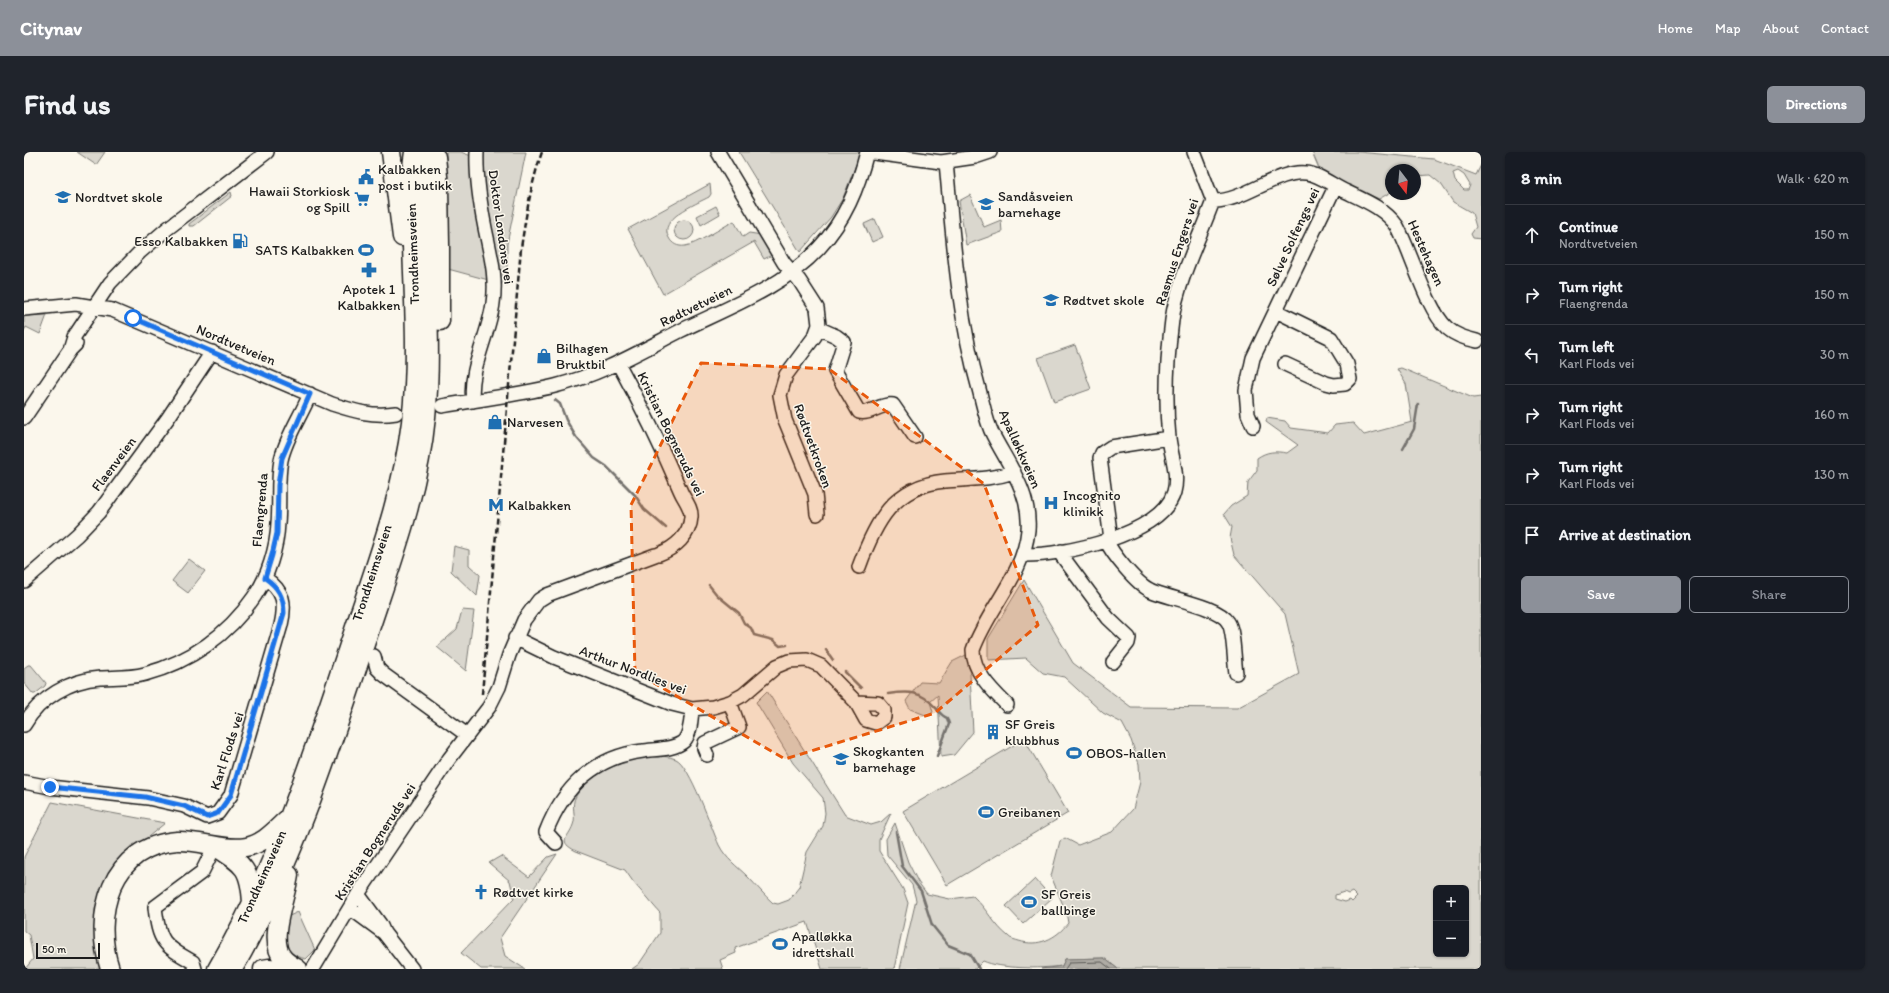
<!DOCTYPE html>
<meta charset="utf-8">
<style>
:root{--surface:#171b24;--page:#20242c;--text:#f1f3f6;--muted:#9ea1a6;--line:#363941;--accent:#8c9099}
body{margin:0;font-family:Itim,sans-serif;background:var(--page);color:var(--text)}
.controls{position:absolute;right:12px;bottom:12px;display:grid;overflow:hidden;border-radius:6px;box-shadow:0 1px 3px #0004}
.controls button{width:36px;height:36px;display:grid;place-items:center;padding:0;border:0;border-bottom:1px solid var(--line);background:var(--surface);color:var(--text);font:20px sans-serif}
.compass{position:absolute;left:1361px;top:12px;width:36px;height:36px;border-radius:50%;background:var(--surface);box-shadow:0 1px 3px #0004;rotate:164deg}
.scale{position:absolute;left:12px;bottom:10px;width:64px;box-sizing:border-box;padding-left:4px;border:2px solid #1c1c1c;border-top:0;font-size:11px;line-height:14px;white-space:nowrap;color:#1c1c1c;-webkit-text-stroke:3px #fbf7ec;paint-order:stroke}
.stop{position:absolute;width:12px;height:12px;margin:-9px;border:3px solid #1a73e8;border-radius:50%;background:#fff}
.stop.end{background:#1a73e8;border-color:#fff;box-shadow:0 1px 4px #0008}
.list{margin:0;padding:0;list-style:none}
h2{display:flex;justify-content:space-between;align-items:center;height:52px;margin:0;padding:0 16px;font-size:17px}
h2 small{font-size:13px;font-weight:400;color:var(--muted)}
.list li{display:grid;grid-template-columns:26px 1fr auto;gap:12px;align-items:center;box-sizing:border-box;height:60px;padding:0 16px;border-top:1px solid var(--line)}
.list b{display:block;font-size:15px;white-space:nowrap}
.list p{margin:0;font-size:13px;white-space:nowrap;color:var(--muted)}
.list em{font-size:13px;font-style:normal;color:var(--muted)}
.actions{display:flex;gap:8px;padding:12px 16px}
.actions a{flex:1;padding:9px 0;border:1px solid var(--accent);border-radius:6px;text-align:center;font-size:14px;color:var(--accent)}
.actions .main{background:var(--accent);color:#fff}
.icon{flex:none;width:22px;height:22px;fill:none;stroke:currentColor;stroke-width:2;stroke-linecap:round;stroke-linejoin:round}
.map{position:relative;flex:none;width:1457px;height:817px;overflow:hidden;border-radius:6px}
header{display:flex;align-items:center;gap:24px;box-sizing:border-box;height:56px;padding:0 20px;background:var(--accent);color:#fff}
header strong{font-size:19px}
nav{display:flex;gap:22px;margin-inline-start:auto;font-size:14px}
.intro{display:flex;align-items:center;justify-content:space-between;box-sizing:border-box;height:96px;padding:0 24px}
h1{margin:0;font-size:28px}
.button{padding:10px 18px;border-radius:6px;background:var(--accent);color:#fff;font-size:14px;font-weight:700}
main{display:flex;gap:24px;padding:0 24px}
aside{flex:1;background:var(--surface);border-radius:6px;box-shadow:0 1px 3px #0004}
.map>svg:first-child{display:block}
</style>
<header>
<strong>Citynav</strong>
<nav><a>Home</a><a>Map</a><a>About</a><a>Contact</a></nav>
</header>
<div class="intro"><h1>Find us</h1><a class="button">Directions</a></div>
<main>
<div class="map">
<svg width="1457" height="817" viewBox="0 0 1457 817">
<rect width="100%" height="100%" fill="#fbf7ec"/>
<filter id="ink" filterUnits="userSpaceOnUse"><feTurbulence type="fractalNoise" baseFrequency=".025" numOctaves="2"/><feDisplacementMap in="SourceGraphic" scale="8" xChannelSelector="R" yChannelSelector="G"/><feConvolveMatrix kernelMatrix="1 2 1 2 8 2 1 2 1" color-interpolation-filters="sRGB"/></filter>
<g filter="url(#ink)">
<!-- green -->
<path fill="#dad7ce" stroke="#7b7a75" fill-rule="evenodd" d="M 53,0 L 81,0 L 72,13 Z
M 422,0 L 437,0 L 447,4 L 456,0 L 502,0 L 483,92 L 483,133 L 424,117 L 425,57 Z
M 715,0 L 837,0 L 819,46 L 807,65 L 776,100 Z
M 1288,0 L 1334,0 L 1410,7 L 1452,23 L 1457,13 L 1457,87 L 1449,86 L 1447,82 L 1452,75 L 1448,61 L 1429,50 L 1417,32 L 1406,23 L 1391,24 L 1391,18 L 1367,18 L 1367,40 L 1355,47 L 1299,22 L 1296,19 ZM 1434,19 L 1440,23 L 1446,33 L 1444,38 L 1440,38 L 1431,29 L 1429,21 Z
M 686,32 L 687,42 L 685,45 C 672,52 633,67 645,86 C 648,92 654,95 661,94 C 671,93 699,75 710,69 L 719,85 L 725,81 L 738,83 L 750,102 L 740,107 L 730,90 L 639,142 L 604,77 Z
M 207,40 L 208,44 L 170,74 L 165,74 L 165,72 Z
M 946,43 L 960,75 L 977,68 L 978,80 L 942,93 L 935,49 Z
M 692,54 L 696,62 L 677,73 L 673,64 Z
M 851,67 L 859,85 L 848,90 L 840,72 Z
M650 78a10 10 0 1 1 20 0a10 10 0 1 1-20 0Z
M 23,163 L 16,182 L 2,175 L 0,179 L 0,164 Z
M 1051,193 L 1067,237 L 1030,250 L 1014,206 Z
M 1377,216 L 1449,246 L 1457,245 L 1457,817 L 1094,817 L 1080,806 L 1041,807 L 1038,814 C 1016,817 977,817 959,809 L 951,817 L 876,817 L 892,748 L 888,733 L 863,703 L 862,687 L 871,671 L 884,710 L 894,730 L 903,742 L 926,747 L 949,744 C 962,756 971,774 984,784 C 986,787 992,788 995,789 C 1014,795 1032,787 1044,771 L 1042,760 L 1027,724 L 1036,689 L 1041,686 L 1054,693 L 1088,680 L 1109,657 L 1116,630 L 1115,612 L 1107,588 L 1098,571 L 1079,561 L 1040,525 L 1019,521 L 1002,506 L 964,508 L 964,487 L 1000,428 L 1049,511 L 1107,555 L 1213,556 L 1275,522 L 1261,462 L 1210,403 L 1206,386 L 1208,375 L 1200,362 L 1207,354 L 1223,344 L 1224,330 L 1233,318 L 1233,306 C 1243,299 1251,299 1263,301 L 1274,293 L 1242,270 L 1243,266 L 1261,269 L 1267,276 L 1304,281 L 1311,273 L 1329,271 L 1340,283 L 1388,270 L 1382,232 L 1373,217 ZM 1412,736 L 1442,736 L 1442,802 L 1412,802 ZM 1320,740 L 1324,742 L 1328,740 L 1333,745 L 1328,750 L 1326,748 L 1321,750 L 1311,747 L 1311,743 Z
M 430,394 L 445,398 L 445,413 L 456,423 L 453,444 L 427,419 Z
M 165,407 L 181,419 L 164,441 L 148,429 Z
M 438,458 L 450,459 L 442,519 L 413,495 L 433,477 Z
M 946,501 L 956,512 L 946,522 L 949,580 L 930,603 L 917,605 L 914,543 L 906,550 L 909,560 L 904,564 L 886,557 L 882,549 L 896,530 L 915,531 L 928,510 Z
M 4,513 L 7,513 L 22,531 L 21,534 L 11,542 L 9,542 L 0,531 L 0,516 Z
M 743,539 L 821,663 L 847,673 L 857,670 L 867,661 L 855,687 L 855,699 L 879,737 L 884,751 L 870,817 L 798,817 L 783,770 L 711,796 L 712,801 L 696,808 L 699,817 L 608,817 L 615,812 L 636,781 L 636,761 L 610,731 L 601,718 L 552,699 C 533,689 544,687 549,673 C 553,664 546,654 552,644 C 567,617 623,596 652,607 C 666,613 688,678 695,693 C 702,707 713,714 724,725 C 732,733 740,743 749,751 L 754,752 L 765,748 L 775,735 L 783,700 L 799,674 L 801,661 L 799,646 L 769,611 L 732,550 Z
M 1000,587 L 1044,661 L 923,733 L 879,659 Z
M 28,650 L 141,671 L 96,708 L 78,736 L 71,757 L 71,790 L 78,817 L 1,817 L 9,807 L 5,783 L 0,779 L 0,705 Z
M 533,702 L 476,786 L 481,804 L 501,817 L 457,817 L 437,801 L 490,746 L 486,729 L 465,711 L 477,704 L 505,725 L 524,705 Z
M 1011,727 L 1028,746 L 999,772 L 982,754 Z
M 274,760 L 291,798 L 282,807 C 257,801 260,786 263,765 Z"/>
<!-- water -->
<path fill="#afaca5" stroke="#74726e" d="M 1080,806 L 1094,817 L 1017,817 L 1038,814 L 1041,807 Z"/>
<g fill="none" stroke-linecap="round" stroke-linejoin="round">
<!-- shore -->
<path stroke="#575653" stroke-width="1" d="M 1041,817 L 1045,811 L 1078,810 L 1087,817"/>
<!-- stream -->
<path stroke="#74726e" stroke-width="2.5" d="M 531,248 L 536,252 L 542,268 L 552,285 L 570,306 L 582,314 L 611,343 L 620,357 L 642,376
M 1379,297 L 1390,277 L 1394,252
M 685,433 L 693,443 L 715,461 L 720,471 L 727,476 L 730,483 L 749,488 L 756,494 L 763,493
M 802,498 L 809,508
M 821,520 L 837,536
M 864,542 C 885,539 897,539 911,555 C 915,559 917,564 923,566 L 925,572 L 913,604
M 872,680 L 878,714 L 897,739 L 908,773 L 924,793 L 946,802 L 955,817"/>
<defs>
<path id="minor" d="M 694,0 L 760,111 L 775,128 L 793,156 L 795,173 L 791,184 L 762,223 L 756,243 L 761,268 L 791,342 L 793,362
M 843,0 L 917,10 L 951,5 L 966,0
M 922,10 C 929,86 934,164 955,237 C 959,252 962,270 969,283 C 985,314 1007,341 1004,378 C 1000,423 964,456 949,498 C 949,520 968,538 983,553
M 1189,49 C 1220,50 1254,17 1282,21 C 1296,22 1310,35 1323,40 C 1342,49 1361,57 1373,74 C 1388,102 1402,156 1423,176 C 1431,183 1443,187 1453,189
M 0,157 L 52,152 L 88,158 L 308,252 C 330,259 349,265 372,261
M 1252,159 L 1307,186 L 1323,212 L 1326,227 L 1321,232 L 1310,233 L 1302,231 L 1261,212
M 794,176 L 812,184 L 820,190 L 811,219 L 835,260 C 846,263 857,251 869,253 L 891,285
M 46,198 L 50,185 L 86,131 L 116,100 L 144,76 L 243,0
M 594,211 C 617,253 638,296 657,340 C 660,347 668,356 667,365 C 666,383 651,396 635,402
M 449,249 C 444,219 466,180 469,151 C 473,124 466,101 461,76 C 456,51 452,26 453,0
M 418,254 C 456,247 494,243 531,234 C 576,223 615,200 656,179 C 703,156 758,136 795,96 C 821,68 834,36 843,0
M 0,266 L 46,198 L 52,192
M 1229,274 L 1224,262 L 1222,238 L 1229,206 L 1311,35
M 1087,387 L 1076,306 L 1078,301 L 1087,295 L 1145,286
M 1082,388 C 1088,402 1113,432 1126,438 C 1142,446 1195,454 1204,470 C 1210,478 1210,510 1212,521
M 1037,399 L 1038,404 L 1084,466 L 1105,486 L 1104,491 L 1089,510
M 999,403 C 1038,404 1138,383 1150,340 C 1155,322 1147,304 1145,286 C 1141,247 1143,207 1148,168 C 1153,130 1176,85 1189,49 L 1170,0
M 835,415 C 851,371 869,334 921,329 C 946,327 966,328 990,320
M 0,429 L 53,383 L 75,360 L 144,266 L 188,200
M 491,486 L 530,505 L 648,552 L 668,557 L 689,555 L 706,550 L 719,543 L 753,514 L 765,509 L 783,508 L 797,514 L 832,550 L 842,568 L 852,571 L 860,565 L 860,558 L 854,551 L 832,550
M 350,504 L 353,516 L 359,522 L 443,583
M 0,573 C 15,546 46,528 76,526 C 92,525 106,526 121,522 C 166,510 204,483 230,445 C 244,425 253,396 254,371 C 256,350 253,329 257,308 C 262,285 277,264 286,242
M 683,603 L 680,596 L 681,591 L 715,575 L 706,550
M 0,630 L 26,635 L 124,646 L 160,654 L 183,665 L 194,661 L 207,643 L 257,473 C 262,451 260,439 241,426
M 532,691 L 522,680 C 539,636 570,605 619,599 C 631,597 650,598 660,589 C 667,581 667,567 668,557
M 326,756 L 360,781 L 356,772 L 334,742
M 360,781 L 388,817
M 171,817 L 169,810 C 139,793 135,790 131,755 L 178,720 L 191,694
M 289,817 L 334,742 L 425,607 L 465,555 L 475,535 L 485,503 L 500,468 L 515,448 L 523,443 L 631,403"/>
<path id="highway" d="M 367,0 L 378,85
M 412,5 L 415,34 L 416,93 L 416,169
M 192,695 C 220,713 226,716 228,751
M 265,723 C 262,746 243,788 259,806 C 263,811 269,814 274,817
M 86,817 C 68,763 87,694 153,689 C 176,688 199,699 222,695 C 239,692 250,679 262,668
M 193,817 C 254,714 290,597 328,484 C 351,414 378,344 387,270 C 394,212 390,152 388,94 C 387,63 385,31 390,0
M 209,817 C 270,712 307,595 345,480 C 368,410 395,339 402,265 C 408,205 403,145 402,86 C 401,57 400,28 404,0
M 239,817 L 245,816 L 253,817"/>
</defs>
<!-- minor casing -->
<use href="#minor" stroke="#1c1c1c" stroke-width="16"/>
<!-- highway casing -->
<use href="#highway" stroke="#1c1c1c" stroke-width="21"/>
<!-- minor -->
<use href="#minor" stroke="#fbf7ec" stroke-width="13"/>
<!-- highway -->
<use href="#highway" stroke="#fbf7ec" stroke-width="18"/>
<!-- rail -->
<path stroke="#1c1c1c" stroke-width="2.5" stroke-dasharray="6 3" stroke-linecap="butt" d="M 458,542 L 497,96 C 502,63 507,32 518,0"/>
</g>
</g>
<g fill="none" stroke-linecap="round" stroke-linejoin="round" filter="url(#ink)">
<!-- route -->
<path stroke="#1a73e8" stroke-width="5" d="M 26,635 L 121,645 L 160,654 L 183,665 L 194,661 L 207,643 L 260,461 C 260,445 254,435 241,426 L 248,403 L 253,381 L 254,333 L 258,306 L 286,242 L 109,166"/>
</g>
<!-- marked area -->
<path fill="#e8590c" fill-opacity="0.2" stroke="#e8590c" stroke-width="3" stroke-dasharray="8 5" stroke-linejoin="round" d="M 677,211 L 805,217 L 960,332 L 1014,473 L 911,561 L 761,607 L 611,520 L 607,353 Z"/>
<!-- icons -->
<defs>
<symbol id="civic-bare" viewBox="-9 -9 18 18"><path d="M-.6-6.5H3V-4.5H.6V-3L4-1V1h2V6H-6V1h2V-1L-.6-3ZM-1.2 2.5V6h2.4V2.5Z" fill="#1f6fb2" stroke="#fbf7ec" stroke-width="2.5" paint-order="stroke"/></symbol>
<symbol id="school-bare" viewBox="-9 -9 18 18"><path d="M0-5L7-2L0 1L-7-2ZM-4 1L0 2.5L4 1V4Q0 6-4 4Z" fill="#1f6fb2" stroke="#fbf7ec" stroke-width="2.5" paint-order="stroke"/></symbol>
<symbol id="supermarket-bare" viewBox="-9 -9 18 18"><path d="M-6-5.5h2.5l.6 2H6L4.5 2H-2.5L-4.4-4H-6ZM-1.5 3.2a1.3 1.3 0 1 0 .1 0ZM3 3.2a1.3 1.3 0 1 0 .1 0Z" fill="#1f6fb2" stroke="#fbf7ec" stroke-width="2.5" paint-order="stroke"/></symbol>
<symbol id="fuel-bare" viewBox="-9 -9 18 18"><path d="M-5.5-6h7V0h2V4h1.3V-2.5L3-4.5l.8-.8L6-3V5H2.5V1h-1V6h-7ZM-4.2-4.7v3.2H.2V-4.7Z" fill="#1f6fb2" stroke="#fbf7ec" stroke-width="2.5" paint-order="stroke"/></symbol>
<symbol id="stadium-bare" viewBox="-9 -9 18 18"><path d="M0-5a6.5 5 0 1 0 0 10a6.5 5 0 1 0 0-10ZM-3.5-1.8h7v3.6h-7Z" fill="#1f6fb2" stroke="#fbf7ec" stroke-width="2.5" paint-order="stroke"/></symbol>
<symbol id="pharmacy-bare" viewBox="-9 -9 18 18"><path d="M-2-6h4v4h4v4h-4v4h-4v-4h-4v-4h4Z" fill="#1f6fb2" stroke="#fbf7ec" stroke-width="2.5" paint-order="stroke"/></symbol>
<symbol id="shop-bare" viewBox="-9 -9 18 18"><path d="M-5-2.5h2.3a2.7 3.5 0 0 1 5.4 0H5L5.5 6h-11ZM-1.5-2.5h3a1.5 2.3 0 0 0-3 0Z" fill="#1f6fb2" stroke="#fbf7ec" stroke-width="2.5" paint-order="stroke"/></symbol>
<symbol id="hospital-bare" viewBox="-9 -9 18 18"><path d="M-5-5h3v3.5h4V-5h3V5h-3V1.5h-4V5h-3Z" fill="#1f6fb2" stroke="#fbf7ec" stroke-width="2.5" paint-order="stroke"/></symbol>
<symbol id="metro-bare" viewBox="-9 -9 18 18"><path d="M-5.5 5V-5H-3L0 0L3-5H5.5V5H3V-.5L0 4L-3-.5V5Z" fill="#1f6fb2" stroke="#fbf7ec" stroke-width="2.5" paint-order="stroke"/></symbol>
<symbol id="building-bare" viewBox="-9 -9 18 18"><path d="M-4-6H4V6H1V3H-1V6H-4ZM-2.5-4.3h1.7v1.8h-1.7ZM.8-4.3h1.7v1.8H.8ZM-2.5-1h1.7V.8h-1.7ZM.8-1h1.7V.8H.8Z" fill="#1f6fb2" stroke="#fbf7ec" stroke-width="2.5" paint-order="stroke"/></symbol>
<symbol id="church-bare" viewBox="-9 -9 18 18"><path d="M-1.2-6h2.4v3.5h3.3v2.4h-3.3V6h-2.4V-.1h-3.3v-2.4h3.3Z" fill="#1f6fb2" stroke="#fbf7ec" stroke-width="2.5" paint-order="stroke"/></symbol>
</defs>
<g fill-rule="evenodd">
<use href="#civic-bare" x="331" y="14" width="22" height="22"/>
<use href="#school-bare" x="28" y="34" width="22" height="22"/>
<use href="#supermarket-bare" x="327" y="36" width="22" height="22"/>
<use href="#school-bare" x="951" y="41" width="22" height="22"/>
<use href="#fuel-bare" x="205" y="78" width="22" height="22"/>
<use href="#stadium-bare" x="331" y="87" width="22" height="22"/>
<use href="#pharmacy-bare" x="334" y="107" width="22" height="22"/>
<use href="#school-bare" x="1016" y="137" width="22" height="22"/>
<use href="#shop-bare" x="509" y="193" width="22" height="22"/>
<use href="#shop-bare" x="460" y="259" width="22" height="22"/>
<use href="#hospital-bare" x="1016" y="340" width="22" height="22"/>
<use href="#metro-bare" x="461" y="342" width="22" height="22"/>
<use href="#building-bare" x="958" y="569" width="22" height="22"/>
<use href="#stadium-bare" x="1039" y="590" width="22" height="22"/>
<use href="#school-bare" x="806" y="596" width="22" height="22"/>
<use href="#stadium-bare" x="951" y="649" width="22" height="22"/>
<use href="#church-bare" x="446" y="729" width="22" height="22"/>
<use href="#stadium-bare" x="994" y="739" width="22" height="22"/>
<use href="#stadium-bare" x="745" y="781" width="22" height="22"/>
</g>
<g text-anchor="middle" dominant-baseline="central" stroke-width="3" stroke-linejoin="round" paint-order="stroke">
<!-- poi labels -->
<g font-size="14" fill="#1c1c1c" stroke="#fbf7ec" text-anchor="start">
<text x="354" y="17">Kalbakken<tspan x="354" dy="16">post i butikk</tspan></text>
<text x="326" y="39" text-anchor="end">Hawaii Storkiosk<tspan x="326" dy="16">og Spill</tspan></text>
<text x="974" y="44">Sandåsveien<tspan x="974" dy="16">barnehage</tspan></text>
<text x="51" y="45">Nordtvet skole</text>
<text x="204" y="89" text-anchor="end">Esso Kalbakken</text>
<text x="330" y="98" text-anchor="end">SATS Kalbakken</text>
<text x="345" y="137" text-anchor="middle">Apotek 1<tspan x="345" dy="16">Kalbakken</tspan></text>
<text x="1039" y="148">Rødtvet skole</text>
<text x="532" y="196">Bilhagen<tspan x="532" dy="16">Bruktbil</tspan></text>
<text x="483" y="270">Narvesen</text>
<text x="1039" y="343">Incognito<tspan x="1039" dy="16">klinikk</tspan></text>
<text x="484" y="353">Kalbakken</text>
<text x="981" y="572">SF Greis<tspan x="981" dy="16">klubbhus</tspan></text>
<text x="829" y="599">Skogkanten<tspan x="829" dy="16">barnehage</tspan></text>
<text x="1062" y="601">OBOS-hallen</text>
<text x="974" y="660">Greibanen</text>
<text x="469" y="740">Rødtvet kirke</text>
<text x="1017" y="742">SF Greis<tspan x="1017" dy="16">ballbinge</tspan></text>
<text x="768" y="784">Apalløkka<tspan x="768" dy="16">idrettshall</tspan></text>
</g>
<!-- street labels -->
<g font-size="14" fill="#1c1c1c" stroke="#fbf7ec">
<text transform="translate(477 75) rotate(82)">Doktor Londons vei</text>
<text transform="translate(1269 85) rotate(-65)">Sølve Solfengs vei</text>
<text transform="translate(1153 100) rotate(-72)">Rasmus Engers vei</text>
<text transform="translate(1402 101) rotate(66)">Hestehagen</text>
<text transform="translate(389 102) rotate(-92)">Trondheimsveien</text>
<text transform="translate(672 154) rotate(-26)">Rødtvetveien</text>
<text transform="translate(212 193) rotate(23)">Nordtvetveien</text>
<text transform="translate(647 282) rotate(64)">Kristian Bogneruds vei</text>
<text transform="translate(789 294) rotate(70)">Rødtvetkroken</text>
<text transform="translate(996 297) rotate(66)">Apalløkkveien</text>
<text transform="translate(90 312) rotate(-53)">Flaenveien</text>
<text transform="translate(236 358) rotate(-85)">Flaengrenda</text>
<text transform="translate(348 421) rotate(-72)">Trondheimsveien</text>
<text transform="translate(609 518) rotate(21)">Arthur Nordlies vei</text>
<text transform="translate(203 599) rotate(-72)">Karl Flods vei</text>
<text transform="translate(351 690) rotate(-57)">Kristian Bogneruds vei</text>
<text transform="translate(238 725) rotate(-66)">Trondheimsveien</text>
</g>
</g>
</svg>
<div class="controls">
<button>+</button>
<button>−</button>
</div>
<svg class="compass" viewBox="-18 -18 36 36"><path d="M0-13l5 13h-10z" fill="#e53935"/><path d="M0 13l5-13h-10z" fill="#9ea1a6"/></svg>
<div class="scale">50 m</div>
<div class="stop" style="left:109px;top:166px"></div>
<div class="stop end" style="left:26px;top:635px"></div>
</div>
<aside>
<h2>8 min<small>Walk · 620 m</small></h2>
<ul class="list">
<li><svg class="icon" aria-label="ahead" viewBox="0 0 24 24"><path d="M12 20V5M6 11l6-6 6 6"/></svg><div><b>Continue</b><p>Nordtvetveien</p></div><em>150 m</em></li>
<li><svg class="icon" aria-label="right" viewBox="0 0 24 24"><path d="M7 20v-9h11M14 6l5 5-5 5"/></svg><div><b>Turn right</b><p>Flaengrenda</p></div><em>150 m</em></li>
<li><svg class="icon" aria-label="left" viewBox="0 0 24 24"><path d="M17 20v-9H6M10 6l-5 5 5 5"/></svg><div><b>Turn left</b><p>Karl Flods vei</p></div><em>30 m</em></li>
<li><svg class="icon" aria-label="right" viewBox="0 0 24 24"><path d="M7 20v-9h11M14 6l5 5-5 5"/></svg><div><b>Turn right</b><p>Karl Flods vei</p></div><em>160 m</em></li>
<li><svg class="icon" aria-label="right" viewBox="0 0 24 24"><path d="M7 20v-9h11M14 6l5 5-5 5"/></svg><div><b>Turn right</b><p>Karl Flods vei</p></div><em>130 m</em></li>
<li><svg class="icon" aria-label="arrive" viewBox="0 0 24 24"><path d="M6 21V4h12l-3 4 3 4H6"/></svg><div><b>Arrive at destination</b></div></li>
</ul>
<div class="actions"><a class="main">Save</a><a>Share</a></div>
</aside>
</main>
